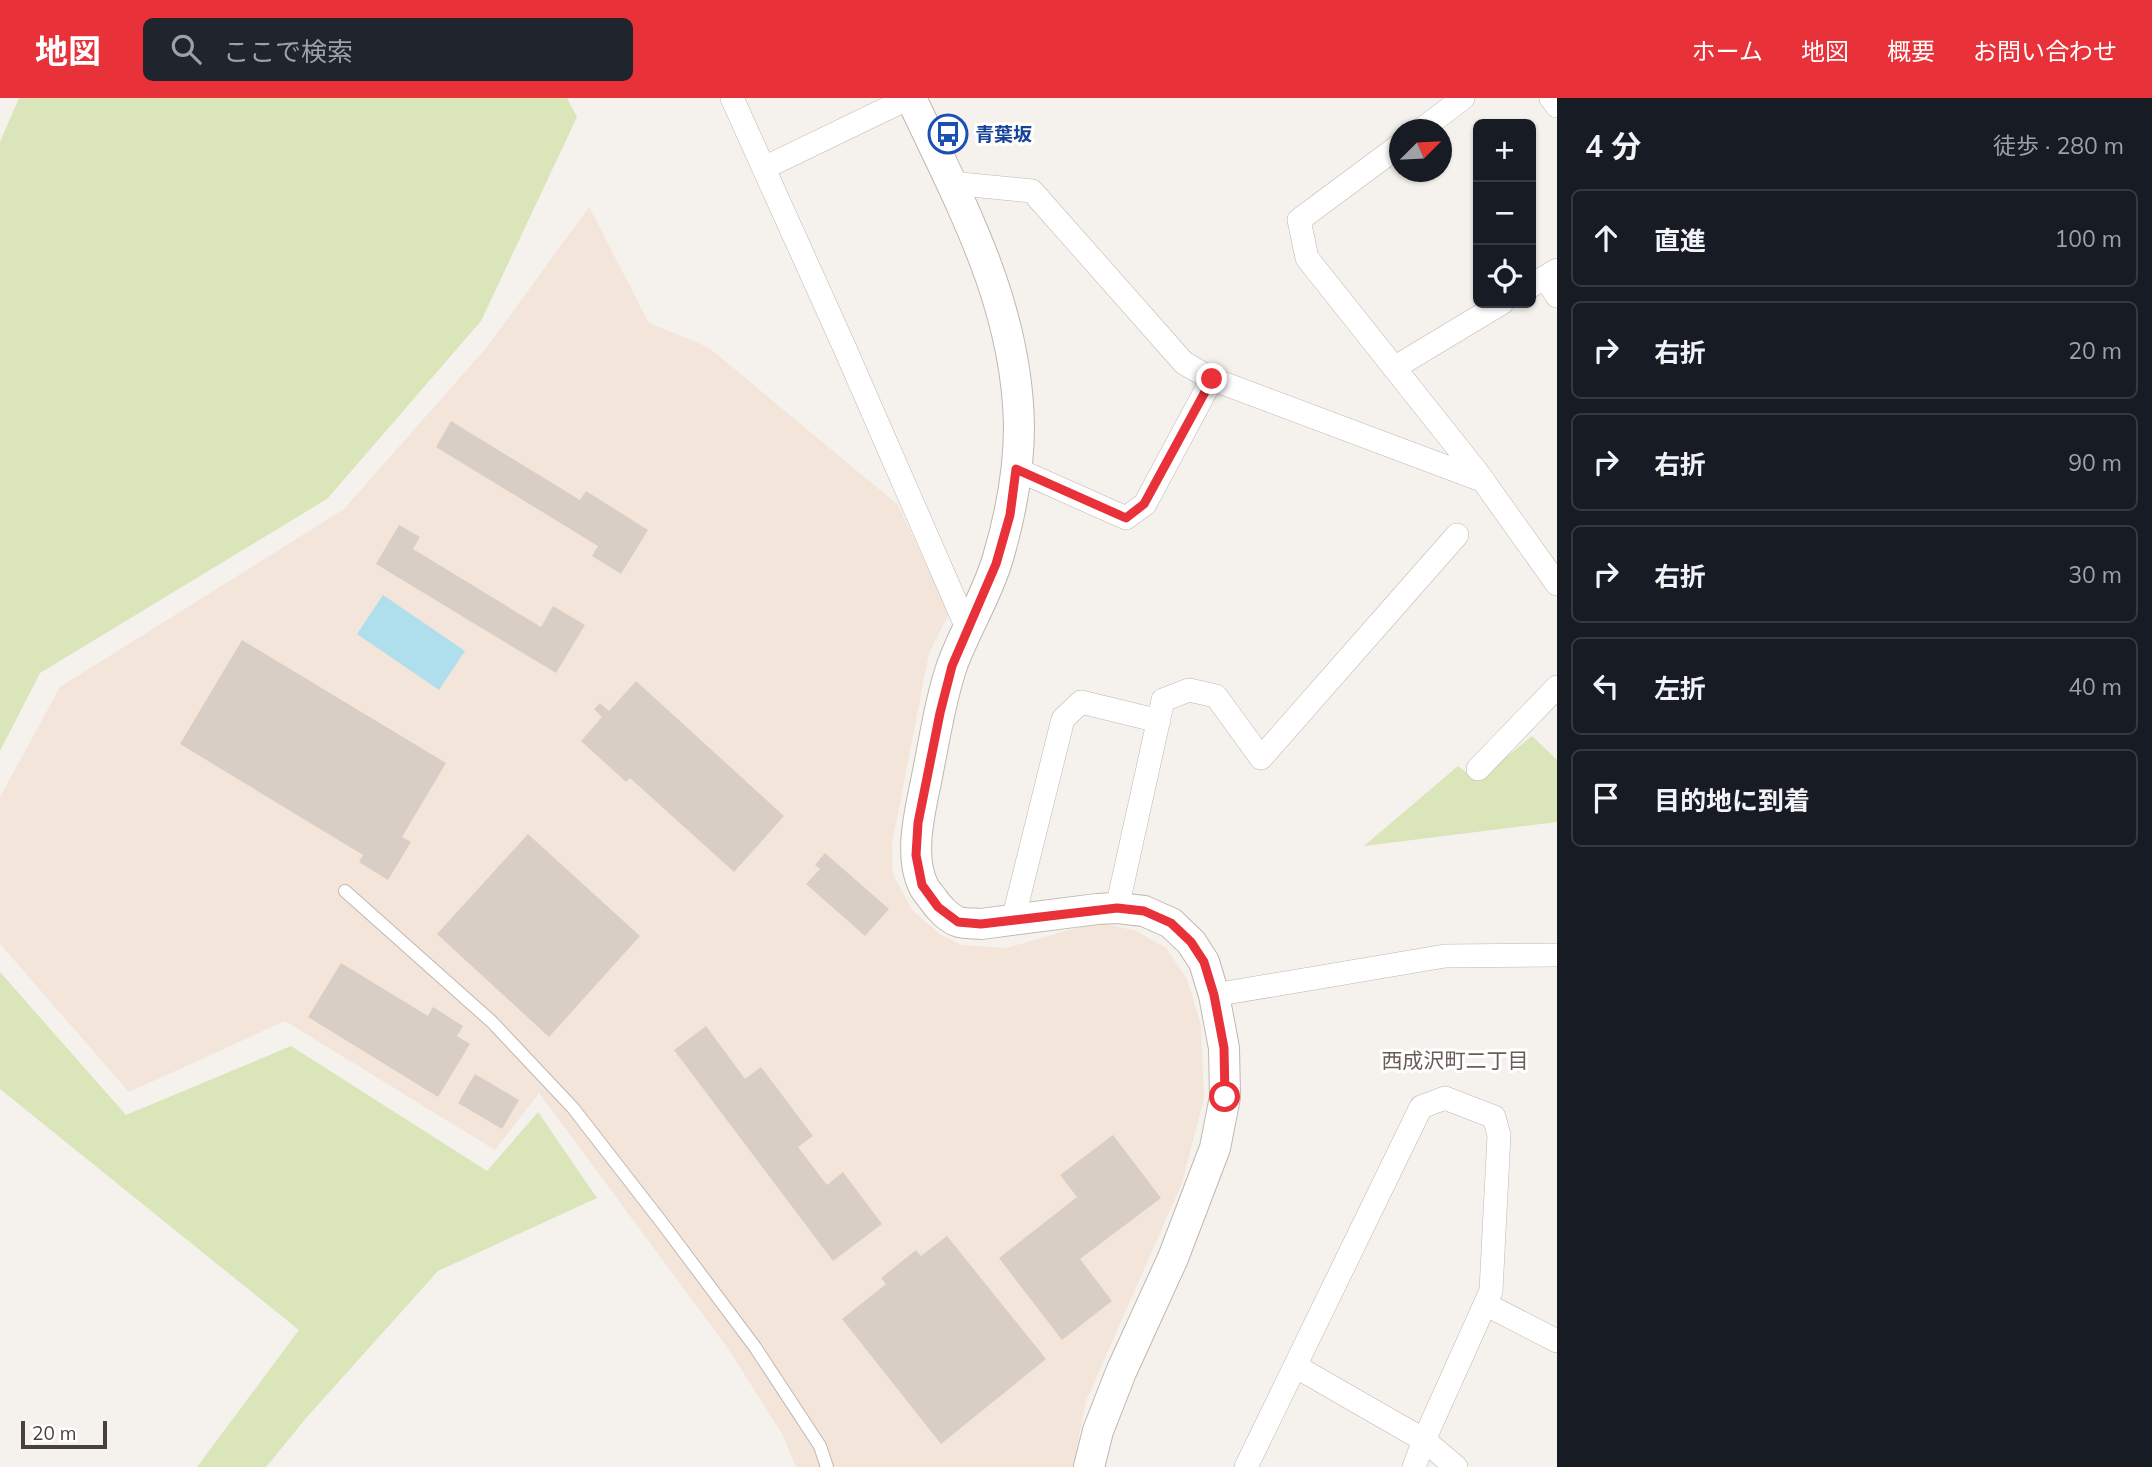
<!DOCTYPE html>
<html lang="ja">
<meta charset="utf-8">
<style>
:root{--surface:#171b24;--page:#20242c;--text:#f1f3f6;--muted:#9ea1a6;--line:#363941;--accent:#e83138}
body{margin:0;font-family:Mulish,"Noto Sans JP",sans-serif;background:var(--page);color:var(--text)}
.controls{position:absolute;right:21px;top:21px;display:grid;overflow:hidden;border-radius:10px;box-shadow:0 2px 5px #0004}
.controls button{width:63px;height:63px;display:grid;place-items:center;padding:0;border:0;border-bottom:2px solid var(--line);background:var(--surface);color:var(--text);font:35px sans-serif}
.compass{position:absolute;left:1389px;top:21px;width:63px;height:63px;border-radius:50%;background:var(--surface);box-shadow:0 2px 5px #0004;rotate:66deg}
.scale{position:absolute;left:21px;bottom:18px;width:86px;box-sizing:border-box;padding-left:7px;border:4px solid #49413b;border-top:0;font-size:19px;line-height:24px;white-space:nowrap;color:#49413b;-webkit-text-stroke:5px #fff;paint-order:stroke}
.stop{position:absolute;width:21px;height:21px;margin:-16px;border:5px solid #e83138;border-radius:50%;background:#fff}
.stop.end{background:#e83138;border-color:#fff;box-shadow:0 2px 7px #0008}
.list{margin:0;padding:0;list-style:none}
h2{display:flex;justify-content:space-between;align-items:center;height:91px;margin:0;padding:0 28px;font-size:30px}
h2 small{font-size:23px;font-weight:400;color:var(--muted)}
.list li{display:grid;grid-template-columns:46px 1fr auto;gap:21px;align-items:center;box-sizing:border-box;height:98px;margin:0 14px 14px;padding:0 14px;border:2px solid var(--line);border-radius:10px}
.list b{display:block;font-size:26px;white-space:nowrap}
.list em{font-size:23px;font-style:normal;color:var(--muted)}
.icon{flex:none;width:38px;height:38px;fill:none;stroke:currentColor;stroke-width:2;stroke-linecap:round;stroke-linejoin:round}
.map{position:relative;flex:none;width:1557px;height:1369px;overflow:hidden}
header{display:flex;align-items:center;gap:42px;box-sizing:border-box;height:98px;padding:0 35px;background:var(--accent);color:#fff}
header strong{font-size:33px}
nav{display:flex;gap:38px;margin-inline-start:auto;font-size:24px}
.search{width:490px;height:63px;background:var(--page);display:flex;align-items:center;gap:18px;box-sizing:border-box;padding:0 24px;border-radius:10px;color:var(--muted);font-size:26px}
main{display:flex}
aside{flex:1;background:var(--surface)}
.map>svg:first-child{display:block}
</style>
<header>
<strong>地図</strong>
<div class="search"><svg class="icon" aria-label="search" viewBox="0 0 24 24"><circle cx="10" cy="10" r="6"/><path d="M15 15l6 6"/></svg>ここで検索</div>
<nav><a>ホーム</a><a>地図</a><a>概要</a><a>お問い合わせ</a></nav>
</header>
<main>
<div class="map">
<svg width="1557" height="1369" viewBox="0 0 1557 1369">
<rect width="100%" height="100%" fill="#f5f1ed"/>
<!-- commercial -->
<path fill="#f4e5db" d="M 589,109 L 649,225 L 708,249 L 898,407 L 949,516 L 929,555 L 892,746 L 893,776 L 912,812 L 941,837 L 962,847 L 1006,850 L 1098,824 L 1136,833 L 1166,850 L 1187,881 L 1201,927 L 1204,1000 L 1182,1085 L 1086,1303 L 1073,1369 L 796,1369 L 781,1334 L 727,1249 L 539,995 L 495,1052 L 285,923 L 129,994 L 0,846 L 0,699 L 60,589 L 344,411 L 487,249 Z"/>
<!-- green -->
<path fill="#dae5ba" d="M 19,0 L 567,0 L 577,19 L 481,223 L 327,401 L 40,575 L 0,653 L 0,44 Z
M 1532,638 L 1557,662 L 1557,724 L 1364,748 L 1458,668 L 1477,683 Z
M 0,874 L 126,1017 L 291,948 L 487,1073 L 538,1014 L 597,1100 L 438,1173 L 307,1319 L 266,1369 L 197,1369 L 299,1232 L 0,991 Z"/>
<!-- water -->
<path fill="#afdeec" d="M 383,497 L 465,553 L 439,592 L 357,536 Z"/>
<!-- building -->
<path fill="#d9cec6" d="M 451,323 L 580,402 L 586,393 L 648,432 L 621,476 L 592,458 L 598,448 L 436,349 Z
M 399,427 L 420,439 L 413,451 L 541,529 L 553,508 L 585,527 L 556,575 L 376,466 Z
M 242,542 L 446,665 L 402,739 L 411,744 L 388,782 L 359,764 L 363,757 L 180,646 Z
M 636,583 L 784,718 L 734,774 L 630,680 L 626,684 L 581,643 L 602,619 L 594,611 L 600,605 L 609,613 Z
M 528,736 L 640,838 L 549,939 L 437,836 Z
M 825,755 L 889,811 L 865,838 L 806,786 L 820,771 L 815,767 Z
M 341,865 L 428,918 L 433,909 L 463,928 L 457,938 L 470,946 L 438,999 L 308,919 Z
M 706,928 L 745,981 L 761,969 L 813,1038 L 798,1049 L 827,1087 L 843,1074 L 882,1126 L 833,1163 L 674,952 Z
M 475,976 L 519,1002 L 502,1031 L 458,1005 Z
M 1113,1037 L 1161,1100 L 1080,1161 L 1112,1203 L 1062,1242 L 999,1160 L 1077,1099 L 1060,1077 Z
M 947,1138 L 1046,1261 L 941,1346 L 842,1221 L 886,1186 L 881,1180 L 916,1152 L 921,1158 Z"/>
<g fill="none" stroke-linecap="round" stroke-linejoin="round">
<defs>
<path id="service" d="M 345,793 L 492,924 L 573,1010 L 663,1126 L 755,1249 L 820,1348 L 827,1369"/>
<path id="minor" d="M 732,0 L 843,246 L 967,530
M 1551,0 L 1557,8
M 1421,32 L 1463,0
M 1400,47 L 1299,122 L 1307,160 L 1477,374 L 1557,486
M 764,70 L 909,0
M 951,85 L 1032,93 L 1184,265 L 1212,281 L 1484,383
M 1545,179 L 1557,198
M 1531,188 L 1557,172
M 1394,270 L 1502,205
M 1016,371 L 1126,420 L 1145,406 L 1212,281
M 1478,671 L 1557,589
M 1117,810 L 1163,602 L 1189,592 L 1216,598 L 1261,660 L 1457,437
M 1013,822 L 1063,621 L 1081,604 L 1159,623
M 1214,897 L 1445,858 L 1557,857
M 1485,1206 L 1557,1243
M 1295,1268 L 1424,1342 L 1456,1369
M 1246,1369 L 1421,1009 L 1445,1000 L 1494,1019 L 1499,1037 L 1491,1193 L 1424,1342 L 1414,1369"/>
<path id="tertiary" d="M 911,0 C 961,107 1017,206 1019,328 C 1019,374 1010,420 997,463 C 986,499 966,530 953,565 C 941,598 936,634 929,668 C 923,703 907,753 923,787 C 925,792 929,796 932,800 C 938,809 949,821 959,824 C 966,826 974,825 981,826 L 1097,811 L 1117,810 L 1144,813 L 1171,825 L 1191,844 L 1204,864 L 1214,897 L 1224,950 L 1225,999 L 1215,1050 L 1173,1160 L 1121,1274 L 1098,1333 L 1089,1369"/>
</defs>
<!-- service casing -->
<use href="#service" stroke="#c0b7b0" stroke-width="14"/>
<!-- minor casing -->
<use href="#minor" stroke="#c0b7b0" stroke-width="24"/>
<!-- tertiary casing -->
<use href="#tertiary" stroke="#c0b7b0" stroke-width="32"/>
<!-- service -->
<use href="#service" stroke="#fff" stroke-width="12"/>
<!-- minor -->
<use href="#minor" stroke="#fff" stroke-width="23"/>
<!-- tertiary -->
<use href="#tertiary" stroke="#fff" stroke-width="30"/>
</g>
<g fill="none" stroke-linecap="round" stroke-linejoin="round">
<!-- route -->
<path stroke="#e83138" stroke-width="9" d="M 1212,281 L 1144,406 L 1126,420 L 1016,371 L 1010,417 L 996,466 L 952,568 L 940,615 L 918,725 L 916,757 L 922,787 L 938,809 L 958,824 L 981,826 L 1117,810 L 1144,813 L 1171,825 L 1191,844 L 1204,864 L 1214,897 L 1224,950 L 1225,999"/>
</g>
<!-- icons -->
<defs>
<symbol id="bus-ring" viewBox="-11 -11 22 22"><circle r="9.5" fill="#fff" stroke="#1a4fb4" stroke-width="1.5"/><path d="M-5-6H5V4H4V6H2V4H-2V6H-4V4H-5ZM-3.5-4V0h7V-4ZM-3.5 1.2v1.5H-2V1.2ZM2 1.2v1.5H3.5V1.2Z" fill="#1a4fb4"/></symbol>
</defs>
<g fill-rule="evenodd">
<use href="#bus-ring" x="926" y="14" width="44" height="44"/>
</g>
<g text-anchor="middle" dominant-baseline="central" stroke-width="6" stroke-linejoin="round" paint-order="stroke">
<!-- transit labels -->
<g font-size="19" font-weight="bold" fill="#164399" stroke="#fff" text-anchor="start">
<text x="975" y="36">青葉坂</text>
</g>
<!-- neighbourhood labels -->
<g font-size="21" fill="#6b5d53" stroke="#fff">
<text x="1455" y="962">西成沢町二丁目</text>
</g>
</g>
</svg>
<div class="controls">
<button>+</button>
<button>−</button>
<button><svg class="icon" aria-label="locate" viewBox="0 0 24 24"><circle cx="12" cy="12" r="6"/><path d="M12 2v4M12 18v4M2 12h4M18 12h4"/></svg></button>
</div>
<svg class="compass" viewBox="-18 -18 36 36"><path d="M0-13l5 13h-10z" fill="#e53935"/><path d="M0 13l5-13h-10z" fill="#9ea1a6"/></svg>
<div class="scale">20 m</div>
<div class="stop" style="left:1225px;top:999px"></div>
<div class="stop end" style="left:1212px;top:281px"></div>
</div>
<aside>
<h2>4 分<small>徒歩 · 280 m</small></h2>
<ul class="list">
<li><svg class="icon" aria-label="ahead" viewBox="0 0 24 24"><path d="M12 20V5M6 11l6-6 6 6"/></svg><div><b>直進</b></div><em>100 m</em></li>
<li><svg class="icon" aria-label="right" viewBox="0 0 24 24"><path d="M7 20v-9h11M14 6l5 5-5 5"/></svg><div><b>右折</b></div><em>20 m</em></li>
<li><svg class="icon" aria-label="right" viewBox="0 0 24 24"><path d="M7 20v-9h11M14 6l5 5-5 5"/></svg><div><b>右折</b></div><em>90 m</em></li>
<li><svg class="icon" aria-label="right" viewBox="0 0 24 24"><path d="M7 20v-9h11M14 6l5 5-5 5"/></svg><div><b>右折</b></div><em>30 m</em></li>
<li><svg class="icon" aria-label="left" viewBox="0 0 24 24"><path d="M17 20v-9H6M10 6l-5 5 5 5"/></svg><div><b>左折</b></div><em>40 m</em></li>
<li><svg class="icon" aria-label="arrive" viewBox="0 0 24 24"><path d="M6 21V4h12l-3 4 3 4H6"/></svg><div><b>目的地に到着</b></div></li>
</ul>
</aside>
</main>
